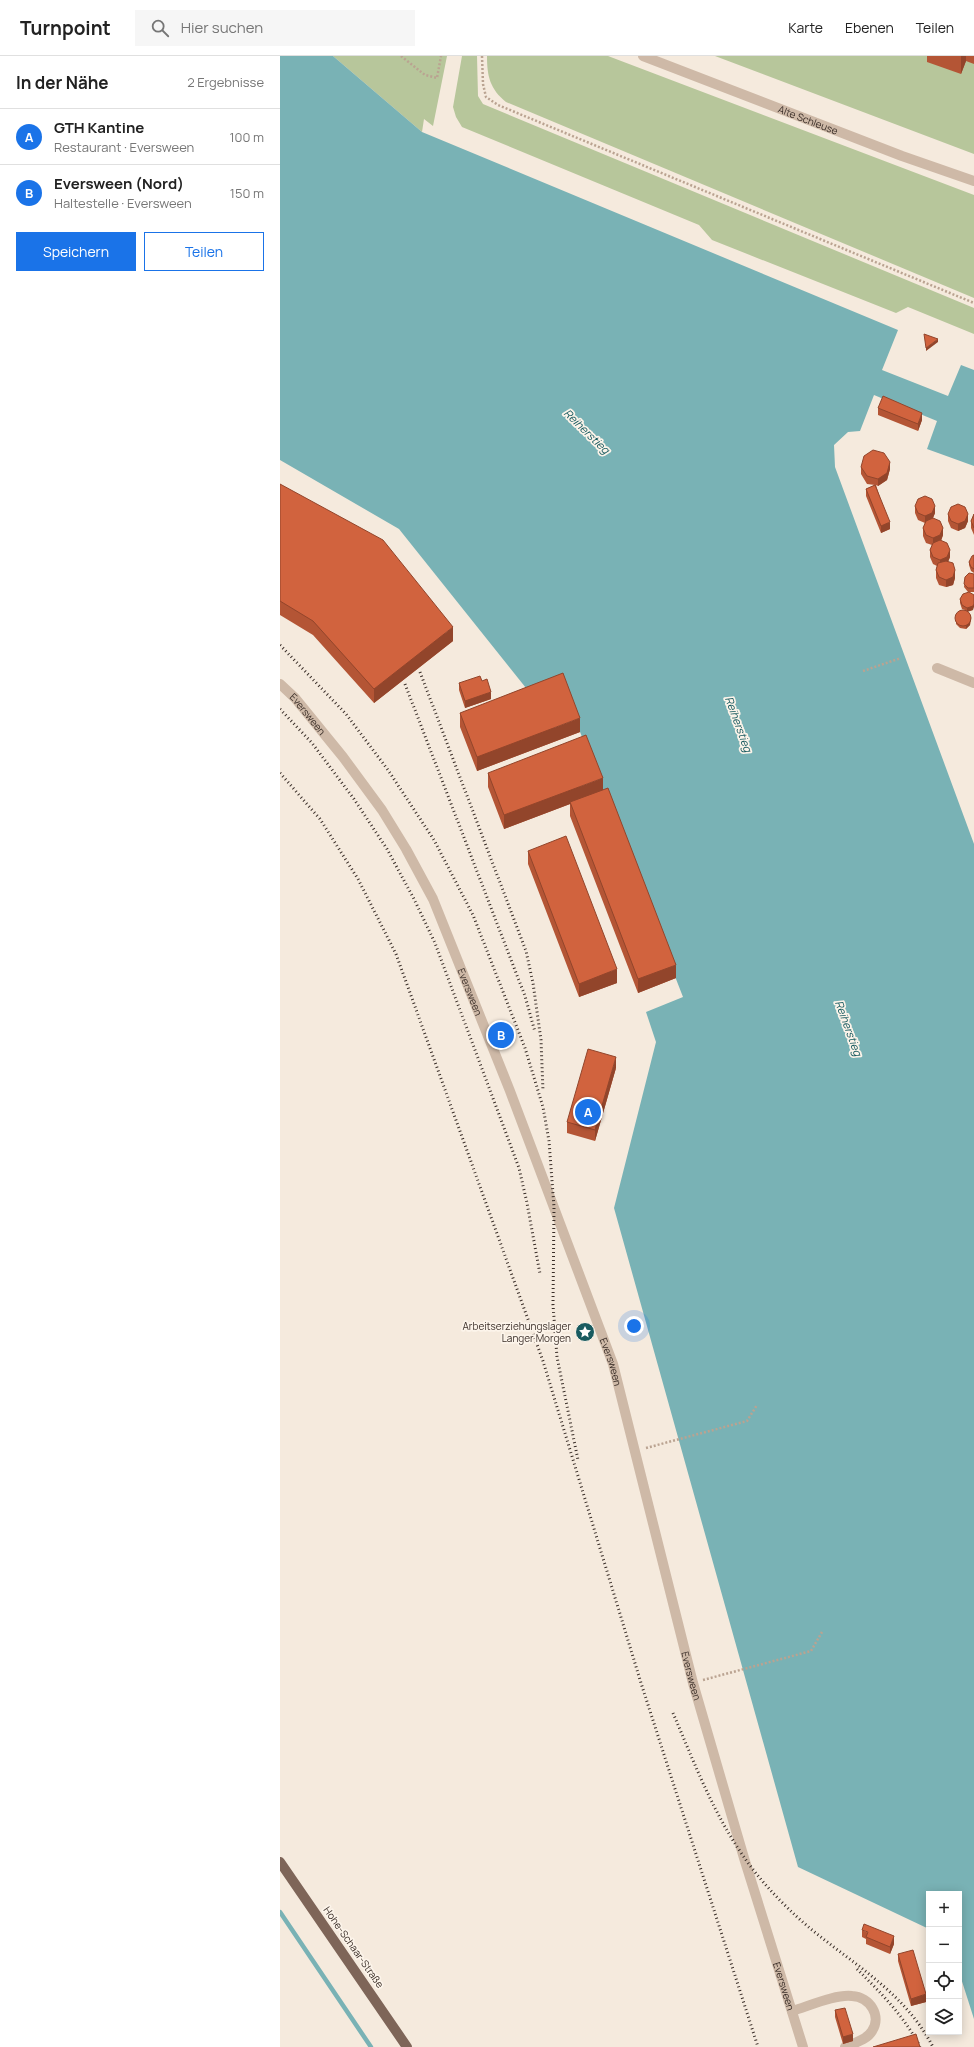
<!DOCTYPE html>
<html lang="de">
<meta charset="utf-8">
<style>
:root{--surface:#fff;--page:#f6f6f6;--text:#222;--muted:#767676;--line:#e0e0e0;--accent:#1a73e8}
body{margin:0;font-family:Manrope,sans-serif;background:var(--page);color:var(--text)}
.controls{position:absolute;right:12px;bottom:12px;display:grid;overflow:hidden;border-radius:0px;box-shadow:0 2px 10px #0003}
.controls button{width:36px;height:36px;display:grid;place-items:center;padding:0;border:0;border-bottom:1px solid var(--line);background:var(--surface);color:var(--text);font:20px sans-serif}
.you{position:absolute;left:354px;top:1270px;width:14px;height:14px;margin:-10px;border:3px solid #fff;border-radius:50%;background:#1a73e8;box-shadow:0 0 0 6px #1a73e833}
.badge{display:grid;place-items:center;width:26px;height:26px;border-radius:50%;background:var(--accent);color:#fff;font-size:13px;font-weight:700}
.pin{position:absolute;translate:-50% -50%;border:2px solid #fff;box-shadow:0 1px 4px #0006}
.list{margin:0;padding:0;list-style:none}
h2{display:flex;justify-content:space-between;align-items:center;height:52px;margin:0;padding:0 16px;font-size:17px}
h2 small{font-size:13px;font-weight:400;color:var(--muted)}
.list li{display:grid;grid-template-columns:26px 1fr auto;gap:12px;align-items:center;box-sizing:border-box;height:56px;padding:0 16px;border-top:1px solid var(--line)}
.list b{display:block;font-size:15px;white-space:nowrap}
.list p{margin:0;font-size:13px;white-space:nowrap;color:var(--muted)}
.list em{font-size:13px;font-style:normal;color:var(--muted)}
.actions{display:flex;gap:8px;padding:12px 16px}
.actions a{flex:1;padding:9px 0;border:1px solid var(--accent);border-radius:0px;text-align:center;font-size:14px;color:var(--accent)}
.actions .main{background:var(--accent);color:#fff}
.icon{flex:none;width:22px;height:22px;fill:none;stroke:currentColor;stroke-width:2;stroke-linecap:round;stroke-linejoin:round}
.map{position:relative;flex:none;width:694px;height:1991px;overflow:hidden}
header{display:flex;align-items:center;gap:24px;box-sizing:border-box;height:56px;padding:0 20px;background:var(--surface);border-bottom:1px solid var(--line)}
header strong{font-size:19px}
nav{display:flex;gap:22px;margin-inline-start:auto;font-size:14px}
.search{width:280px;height:36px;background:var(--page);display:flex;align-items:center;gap:10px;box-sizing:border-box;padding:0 14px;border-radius:0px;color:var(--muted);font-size:15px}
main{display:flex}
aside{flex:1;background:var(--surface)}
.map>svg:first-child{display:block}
</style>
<header>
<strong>Turnpoint</strong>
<div class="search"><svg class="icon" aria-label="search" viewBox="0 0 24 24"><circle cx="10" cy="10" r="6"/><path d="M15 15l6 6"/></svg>Hier suchen</div>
<nav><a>Karte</a><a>Ebenen</a><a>Teilen</a></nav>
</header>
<main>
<aside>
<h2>In der Nähe<small>2 Ergebnisse</small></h2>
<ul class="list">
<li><span class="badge">A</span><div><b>GTH Kantine</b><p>Restaurant · Eversween</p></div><em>100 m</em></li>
<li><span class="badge">B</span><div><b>Eversween (Nord)</b><p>Haltestelle · Eversween</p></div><em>150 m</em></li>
</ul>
<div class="actions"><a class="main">Speichern</a><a>Teilen</a></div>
</aside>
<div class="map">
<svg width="694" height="1991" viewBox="0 0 694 1991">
<rect width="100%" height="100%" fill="#f5eadd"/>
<!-- green -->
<path fill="#b7c69b" d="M 53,0 L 167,0 L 153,70 L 144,63 L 142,76 Z
M 182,0 L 197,0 L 198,40 L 203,48 L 694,252 L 694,278 L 628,251 L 616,257 L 432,184 L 419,169 L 182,71 L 176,61 L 173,51 Z
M 207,0 L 328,0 L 694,139 L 694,242 L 226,46 C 210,33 207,20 207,0 Z
M 435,0 L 694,0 L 694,98 Z"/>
<!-- water -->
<path fill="#79b2b5" d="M 0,0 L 53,0 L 142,76 L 618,274 L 602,314 L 668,340 L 681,309 L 694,314 L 694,410 L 647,393 L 657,365 L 594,339 L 580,375 L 568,376 L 554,389 L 555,411 L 694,788 L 694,1963 L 679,1916 L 679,1838 L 649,1838 L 649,1873 L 518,1811 L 334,1152 L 376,986 L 366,956 L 403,941 L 283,632 L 254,642 L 119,473 L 0,404 Z"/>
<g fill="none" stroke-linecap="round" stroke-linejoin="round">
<!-- stream -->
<path stroke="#79b2b5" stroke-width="4.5" d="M 0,1856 L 91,1991"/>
<!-- path -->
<path stroke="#baa391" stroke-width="2.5" stroke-dasharray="2 2" stroke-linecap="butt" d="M 121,0 L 145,19 L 157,22 L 161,0
M 202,0 L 203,28 L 206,41 L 218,49 L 694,247
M 583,615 L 621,602
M 366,1392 L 467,1365 L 477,1349
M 423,1624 L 531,1595 L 542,1576"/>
<!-- minor -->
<g stroke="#ceb9a7" stroke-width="10">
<path id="s1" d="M 363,0 L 622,100 L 694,125"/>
<path d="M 657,612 L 694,627"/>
<path id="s2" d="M 0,628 L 15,642 L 63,701 L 102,754 L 126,793 L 153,843 L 230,1035 L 333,1308 L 413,1627 L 464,1802 L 523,1991"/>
<path d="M 512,1955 C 529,1950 556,1938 572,1940 C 590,1941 602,1960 592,1975 C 587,1984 574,1987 565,1991"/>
</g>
<!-- major -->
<path stroke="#7e6558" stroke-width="10" d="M 0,1806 L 127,1991"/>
<!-- rail -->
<path stroke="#3a2e28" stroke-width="3" stroke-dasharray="1 3" stroke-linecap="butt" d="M 0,589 L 66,658 L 108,714 L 154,784 L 193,859 L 245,992 L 263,1051 L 269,1085 L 274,1151 L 273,1249 L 277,1301 L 298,1404
M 140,616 L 246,895 L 253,927 L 261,984 L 263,1035
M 125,628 L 228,896 L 245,940 L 255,976
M 0,653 L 32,687 L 74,743 L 107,793 L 134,843 L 155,887 L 239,1112 L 247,1147 L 260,1218
M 0,717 L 40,763 L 78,823 L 116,898 L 263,1305 L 361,1627 L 478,1991
M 393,1657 C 414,1706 433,1757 464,1801 C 478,1822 498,1843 516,1860 C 564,1904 622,1931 653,1991
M 577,1913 C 600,1936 625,1961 640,1991"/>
</g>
<!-- wall -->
<path fill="#b45535" d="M 647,0 L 694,0 L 694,8 L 686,5 L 681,18 L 647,6 Z
M 598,352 L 642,364 L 638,375 L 598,359 Z
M 581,411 L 610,413 L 607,424 L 598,430 L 596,429 L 610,473 L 601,477 L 586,440 L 586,433 L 595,429 L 587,428 L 581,418 Z
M 0,428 L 173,585 L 94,647 L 33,579 L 0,559 Z
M 635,450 L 655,457 L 653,462 L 663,479 L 661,485 L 670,501 L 668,506 L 675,522 L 673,529 L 666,531 L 659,529 L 656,522 L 656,514 L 657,510 L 653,508 L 650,501 L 650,494 L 652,489 L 646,487 L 643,480 L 643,472 L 645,467 L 638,464 L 635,457 Z
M 668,458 L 688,465 L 685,472 L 678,475 L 671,472 L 668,465 Z
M 694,458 L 694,479 L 691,472 L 691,465 Z
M 694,499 L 694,517 L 691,515 L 689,509 L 689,506 Z
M 694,518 L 694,536 L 688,536 L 684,531 L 685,521 Z
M 680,543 L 693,554 L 688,555 L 691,563 L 690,569 L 686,573 L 680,572 L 676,568 L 676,564 L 685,554 L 682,553 L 680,547 Z
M 202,625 L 211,643 L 185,652 L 179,634 L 179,627 Z
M 180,657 L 300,676 L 197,715 L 180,671 Z
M 208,717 L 323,734 L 396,922 L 358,937 L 290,760 L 290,748 L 224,773 L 208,731 Z
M 248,795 L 337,927 L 299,941 L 248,808 Z
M 336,1012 L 315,1085 L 287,1077 L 287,1066 Z
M 582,1874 L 614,1888 L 610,1898 L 586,1888 L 586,1883 L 582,1881 Z
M 618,1898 L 646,1946 L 631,1950 L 618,1905 Z
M 555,1954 L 573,1985 L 563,1988 L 555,1961 Z"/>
<!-- shaded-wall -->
<path fill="#92452b" d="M 681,0 L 686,0 L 686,5 L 681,18 Z
M 658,283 L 658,286 L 646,295 L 646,292 Z
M 642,357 L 642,364 L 638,375 L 638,368 Z
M 610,406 L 610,413 L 607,424 L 598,430 L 598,423 Z
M 655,450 L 655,457 L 652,464 L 645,467 L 645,460 Z
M 688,458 L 688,465 L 685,472 L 678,475 L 678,468 Z
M 610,466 L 610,473 L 601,477 L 601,470 Z
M 663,472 L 663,479 L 660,487 L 653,490 L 653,482 Z
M 670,494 L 670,501 L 667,508 L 660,511 L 660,504 Z
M 675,514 L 675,522 L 673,529 L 666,531 L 666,524 Z
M 694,548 L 694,551 L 693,554 L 687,556 L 687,552 Z
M 691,559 L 690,569 L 686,573 L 686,569 Z
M 173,571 L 173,585 L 94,647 L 94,633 Z
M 211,636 L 211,643 L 185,652 L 185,645 Z
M 300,662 L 300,676 L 197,715 L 197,701 Z
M 323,722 L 323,736 L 290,746 L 290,748 L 224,773 L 224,759 Z
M 396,909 L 396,922 L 358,937 L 358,923 Z
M 337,913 L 337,927 L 299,941 L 299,928 Z
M 336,1001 L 336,1012 L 315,1085 L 315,1074 Z
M 614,1880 L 614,1888 L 610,1898 L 610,1891 Z
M 646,1938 L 646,1946 L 631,1950 L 631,1943 Z
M 573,1978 L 573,1985 L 563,1988 L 563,1981 Z"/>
<!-- building -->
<path fill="#d1633e" stroke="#92452b" d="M 644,278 L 658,283 L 646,292 Z
M 603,340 L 642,357 L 638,368 L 598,352 Z
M 593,394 L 604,397 L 610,406 L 607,417 L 598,423 L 587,420 L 581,411 L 584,400 Z
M 0,428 L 103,484 L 173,571 L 94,633 L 33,565 L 0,545 Z
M 595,429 L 610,466 L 601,470 L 586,433 Z
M 645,440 L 652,443 L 655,450 L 652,457 L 645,460 L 638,457 L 635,450 L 638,443 Z
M 678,448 L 685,451 L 688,458 L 685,465 L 678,468 L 671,465 L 668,458 L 671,451 Z
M 694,458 L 694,472 L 691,465 Z
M 653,462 L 660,465 L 663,472 L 660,479 L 653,482 L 646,479 L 643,472 L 646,465 Z
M 660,484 L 667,487 L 670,494 L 667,501 L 660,504 L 653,501 L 650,494 L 653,487 Z
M 694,499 L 694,513 L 691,511 L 689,506 L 692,500 Z
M 666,505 L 673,507 L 675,514 L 673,521 L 666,524 L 659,521 L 656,514 L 658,507 Z
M 689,517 L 694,518 L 694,532 L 688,532 L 684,528 L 685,521 Z
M 689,536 L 694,539 L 694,548 L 693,550 L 687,552 L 682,549 L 680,543 L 683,538 Z
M675 562a8 8 0 1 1 16 0a8 8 0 1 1-16 0Z
M 283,617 L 300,662 L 197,701 L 180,657 Z
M 200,620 L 202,625 L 207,623 L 211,636 L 185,645 L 179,627 Z
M 306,679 L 323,722 L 224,759 L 208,717 Z
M 328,732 L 396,909 L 358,923 L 290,746 Z
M 286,780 L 337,913 L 299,928 L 248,795 Z
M 308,993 L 336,1001 L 315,1074 L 287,1066 Z
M 584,1868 L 614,1880 L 610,1891 L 586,1881 L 588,1876 L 582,1874 Z
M 633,1894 L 646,1938 L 631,1943 L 618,1898 Z
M 565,1952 L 573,1978 L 563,1981 L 555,1954 Z
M 636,1978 L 640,1991 L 593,1991 Z"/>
<!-- icons -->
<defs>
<symbol id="sight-disc" viewBox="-11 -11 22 22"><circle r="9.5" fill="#195b60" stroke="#fcf4ea"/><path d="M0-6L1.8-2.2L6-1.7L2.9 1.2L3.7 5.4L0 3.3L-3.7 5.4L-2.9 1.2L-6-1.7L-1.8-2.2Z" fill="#fff"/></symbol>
</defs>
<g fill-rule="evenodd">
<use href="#sight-disc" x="294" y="1265" width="22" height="22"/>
</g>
<g text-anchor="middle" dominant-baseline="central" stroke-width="3.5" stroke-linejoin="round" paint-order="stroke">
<!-- street labels -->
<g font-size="10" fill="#3a2e28" stroke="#fcf4ea">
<text stroke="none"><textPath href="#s1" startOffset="177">Alte Schleuse</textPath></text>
<text stroke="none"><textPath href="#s2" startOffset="41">Eversween</textPath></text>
<text stroke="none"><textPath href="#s2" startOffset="365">Eversween</textPath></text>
<text stroke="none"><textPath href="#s2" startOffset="761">Eversween</textPath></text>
<text stroke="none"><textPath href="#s2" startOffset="1085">Eversween</textPath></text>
<text transform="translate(74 1891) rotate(55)">Hohe-Schaar-Straße</text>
<text stroke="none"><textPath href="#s2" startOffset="1409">Eversween</textPath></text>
</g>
<!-- poi labels -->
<g font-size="10" fill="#3a2e28" stroke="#fcf4ea" text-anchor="end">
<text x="291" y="1270">Arbeitserziehungslager<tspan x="291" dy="12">Langer Morgen</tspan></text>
</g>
<!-- water labels -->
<g font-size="11" font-style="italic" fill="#195b60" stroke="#fcf4ea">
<text transform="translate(307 375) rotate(44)">Reiherstieg</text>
<text transform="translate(459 668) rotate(70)">Reiherstieg</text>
<text transform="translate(569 972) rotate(70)">Reiherstieg</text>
</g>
</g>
</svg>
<div class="controls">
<button>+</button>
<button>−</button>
<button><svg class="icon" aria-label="locate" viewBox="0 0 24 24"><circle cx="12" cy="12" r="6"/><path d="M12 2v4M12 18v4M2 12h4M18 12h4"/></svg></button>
<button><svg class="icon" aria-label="layers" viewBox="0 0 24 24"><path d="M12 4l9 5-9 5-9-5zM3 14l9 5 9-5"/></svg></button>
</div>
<div class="you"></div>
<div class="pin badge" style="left:308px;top:1056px">A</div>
<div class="pin badge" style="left:221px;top:979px">B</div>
</div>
</main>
